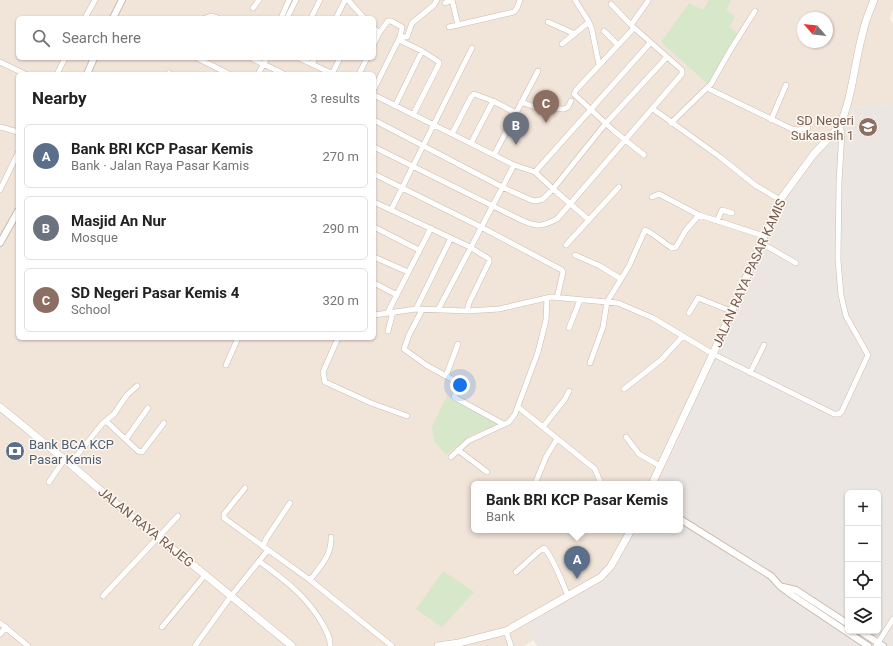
<!DOCTYPE html>
<meta charset="utf-8">
<style>
:root{--surface:#fff;--page:#f6f6f6;--text:#222;--muted:#767676;--line:#e0e0e0;--accent:#0f766e}
body{margin:0;font-family:Roboto,sans-serif;background:var(--page);color:var(--text)}
.controls{position:absolute;right:12px;bottom:12px;display:grid;overflow:hidden;border-radius:6px;box-shadow:0 1px 3px #0004}
.controls button{width:36px;height:36px;display:grid;place-items:center;padding:0;border:0;border-bottom:1px solid var(--line);background:var(--surface);color:var(--text);font:20px sans-serif}
.compass{position:absolute;left:797px;top:12px;width:36px;height:36px;border-radius:50%;background:var(--surface);box-shadow:0 1px 3px #0004;rotate:298deg}
.you{position:absolute;left:460px;top:385px;width:14px;height:14px;margin:-10px;border:3px solid #fff;border-radius:50%;background:#1a73e8;box-shadow:0 0 0 6px #1a73e833}
.badge{display:grid;place-items:center;width:26px;height:26px;border-radius:50%;background:var(--accent);color:#fff;font-size:13px;font-weight:700}
.pin{position:absolute;translate:-50% -33px;filter:drop-shadow(0 1px 2px #0008)}
.pin::after{content:'';position:absolute;top:21px;width:14px;height:12px;background:inherit;clip-path:polygon(0 0,100% 0,50% 100%)}
.popup{position:absolute;left:471px;top:481px;width:212px;height:52px;box-sizing:border-box;display:grid;place-content:center;border-radius:6px;background:var(--surface);filter:drop-shadow(0 1px 3px #0005);font-size:13px;white-space:nowrap;color:var(--muted)}
.popup b{font-size:15px;color:var(--text)}
.popup::after{content:'';position:absolute;left:50%;top:100%;margin-left:-8px;border:8px solid transparent;border-top-color:var(--surface)}
.list{margin:0;padding:0;list-style:none}
h2{display:flex;justify-content:space-between;align-items:center;height:52px;margin:0;padding:0 16px;font-size:17px}
h2 small{font-size:13px;font-weight:400;color:var(--muted)}
.list li{display:grid;grid-template-columns:26px 1fr auto;gap:12px;align-items:center;box-sizing:border-box;height:64px;margin:0 8px 8px;padding:0 8px;border:1px solid var(--line);border-radius:6px}
.list b{display:block;font-size:15px;white-space:nowrap}
.list p{margin:0;font-size:13px;white-space:nowrap;color:var(--muted)}
.list em{font-size:13px;font-style:normal;color:var(--muted)}
.icon{flex:none;width:22px;height:22px;fill:none;stroke:currentColor;stroke-width:2;stroke-linecap:round;stroke-linejoin:round}
.map{position:relative;flex:none;width:893px;height:646px;overflow:hidden}
.search{position:absolute;background:var(--surface);box-shadow:0 1px 3px #0004;left:16px;top:16px;width:360px;height:44px;display:flex;align-items:center;gap:10px;box-sizing:border-box;padding:0 14px;border-radius:6px;color:var(--muted);font-size:15px}
.panel{position:absolute;background:var(--surface);box-shadow:0 1px 3px #0004;left:16px;top:72px;width:360px;height:268px;border-radius:6px}
.map>svg:first-child{display:block}
</style>
<div class="map">
<svg width="893" height="646" viewBox="0 0 893 646">
<rect width="100%" height="100%" fill="#faf3ea"/>
<!-- residential -->
<path fill="#f1e4d9" fill-rule="evenodd" d="M 0,0 L 893,0 L 893,9 L 890,19 L 893,24 L 893,104 L 851,107 L 843,127 L 735,309 L 659,484 L 474,484 L 474,530 L 635,530 L 612,571 L 524,626 L 533,640 L 525,646 L 0,646 ZM 18,18 L 374,18 L 374,58 L 18,58 ZM 803,18 L 827,18 L 827,42 L 803,42 ZM 18,74 L 374,74 L 374,338 L 18,338 Z"/>
<!-- industrial -->
<path fill="#ece6e2" fill-rule="evenodd" d="M 893,104 L 893,646 L 537,646 L 524,626 L 612,571 L 635,530 L 680,530 L 680,484 L 659,484 L 783,199 L 809,162 L 843,127 L 851,107 ZM 848,493 L 878,493 L 878,631 L 848,631 Z"/>
<!-- green -->
<path fill="#d7e7c9" d="M 709,0 L 731,0 L 726,10 L 735,17 L 729,27 L 741,35 L 710,86 L 661,42 L 689,3 L 703,10 Z
M 447,396 L 500,424 L 471,435 L 446,455 L 434,441 L 432,427 Z
M 443,571 L 474,592 L 442,627 L 416,609 Z"/>
<g fill="none" stroke-linecap="round" stroke-linejoin="round">
<defs>
<path id="minor" d="M 348,0 L 364,18
M 452,0 L 458,25
M 575,0 L 589,22 L 592,30 L 599,65
M 445,3 L 451,0
M 253,8 L 259,0
M 85,18 L 95,0
M 205,18 L 211,16 L 218,18
M 281,18 L 289,0
M 287,18 L 296,0
M 311,18 L 320,0
M 336,18 L 345,0
M 548,22 L 575,34
M 631,25 L 648,1
M 449,27 L 514,12 L 517,8 L 520,0
M 374,28 L 379,33
M 634,28 L 576,90 L 574,94 L 614,131 L 644,155
M 604,31 L 618,45
M 400,37 L 407,37 L 412,23 L 434,5 L 437,0
M 399,40 L 422,51 L 439,62 L 439,64 L 413,115
M 374,44 L 379,33 L 388,21 L 391,21 L 402,27 L 400,37 L 374,89
M 562,44 L 589,22
M 197,58 L 229,74
M 251,58 L 284,74
M 299,58 L 333,74
M 0,62 L 25,74
M 312,64 L 315,58
M 169,73 L 170,74
M 57,74 L 65,58
M 258,74 L 267,58
M 332,74 L 340,58
M 359,74 L 367,58
M 707,88 L 792,129 L 797,130 L 808,128
M 374,95 L 514,165 L 535,172 L 553,189 L 589,220
M 521,102 L 538,108 L 564,109 L 568,107 L 571,101
M 395,106 L 422,51
M 653,109 L 720,157 L 755,185 L 780,200
M 374,120 L 502,187 L 531,200 L 536,201 L 543,199 L 553,189 L 606,123 L 667,57
M 771,120 L 786,85
M 671,123 L 711,84 L 731,49 L 755,11
M 0,127 L 18,132
M 452,134 L 471,97 L 474,94 L 493,101 L 516,113
M 471,143 L 493,101
M 374,147 L 521,220 C 537,227 541,227 557,219 L 682,74 L 682,70 L 631,25 L 611,4
M 494,155 L 538,71
M 535,172 L 650,43
M 374,174 L 481,227 L 562,270 L 563,272 L 557,298
M 0,190 L 18,153
M 652,197 L 659,194 L 699,215 L 764,236
M 374,202 L 470,247 L 489,259 L 489,262 L 469,303 L 467,311
M 391,210 L 472,48
M 717,221 L 722,210 L 732,213
M 374,227 L 419,250
M 761,243 L 796,263
M 566,245 L 619,187
M 575,255 L 600,266 L 621,279
M 374,257 L 408,272
M 374,283 L 397,295
M 416,309 L 451,238
M 422,310 L 409,335 L 404,349 L 426,365 L 446,376 L 458,344
M 438,310 L 514,165
M 388,312 L 431,228
M 689,313 L 698,298 L 731,311
M 374,315 L 416,309 L 467,311 L 499,309 L 551,297 L 618,303 L 653,318 L 713,354 L 822,408 L 834,414 L 839,414 L 842,411 L 868,355 L 846,316 L 841,295 L 838,260 L 839,182 L 842,132 L 839,127
M 569,328 L 580,300
M 388,331 L 393,312
M 338,338 L 323,372 L 325,382 L 371,403 L 407,416
M 590,363 L 603,327 L 607,302 L 629,266 L 645,230 C 655,234 662,242 672,248 L 676,247 L 686,230 L 699,215
M 226,365 L 238,338
M 750,373 L 764,345
M 446,376 L 460,383 L 454,397 L 503,424
M 624,389 L 661,360 L 683,336
M 518,407 L 595,469 L 601,484
M 106,421 L 138,451 L 142,452 L 164,423
M 543,427 L 565,399 L 569,391
M 626,437 L 639,454 L 660,466
M 126,439 L 148,408
M 458,450 L 487,472
M 451,457 L 468,441 L 509,422 L 515,414 L 538,352 L 546,320 L 547,298
M 70,464 L 102,424 L 114,414 L 127,395 L 137,386
M 49,482 L 62,463 L 64,459
M 535,484 L 546,457 L 557,439
M 245,488 L 224,514 L 224,518 L 310,580 L 392,646
M 263,547 L 266,539 L 290,503
M 259,561 C 285,581 305,594 322,623 C 326,630 331,638 330,646
M 516,572 L 538,552 L 544,548 C 552,555 563,584 568,596
M 310,580 C 320,567 332,555 331,537
M 103,596 L 178,516
M 0,623 L 28,646
M 162,627 L 205,575
M 506,631 L 511,646
M 0,634 L 6,627
M 195,646 L 231,596 L 268,550
M 876,646 L 893,619"/>
<path id="tertiary" d="M 113,18 L 122,0
M 87,74 L 94,58
M 0,243 L 18,211
M 680,519 L 771,576 L 780,586 L 792,595 L 868,646
M 783,587 L 796,590 L 848,624
M 860,631 L 883,646"/>
<path id="secondary" d="M 0,407 L 70,464 L 134,519 L 187,560 L 292,646
M 652,484 L 713,354 L 780,200 L 813,155 L 839,127 C 853,97 854,63 863,32 C 865,21 870,10 874,0
M 438,646 L 459,643 L 506,631 L 601,577 L 611,566 L 631,530"/>
</defs>
<!-- minor casing -->
<use href="#minor" stroke="#ccbbb0" stroke-width="6"/>
<!-- tertiary casing -->
<use href="#tertiary" stroke="#ccbbb0" stroke-width="8"/>
<!-- secondary casing -->
<use href="#secondary" stroke="#cebbae" stroke-width="8"/>
<!-- minor -->
<use href="#minor" stroke="#fff" stroke-width="5"/>
<!-- tertiary -->
<use href="#tertiary" stroke="#fff" stroke-width="6"/>
<!-- secondary -->
<use href="#secondary" stroke="#fff" stroke-width="7"/>
</g>
<!-- icons -->
<defs>
<symbol id="school-disc" viewBox="-11 -11 22 22"><circle r="9.5" fill="#8d6e63" stroke="#fdf7f0"/><path d="M0-5L7-2L0 1L-7-2ZM-4 1L0 2.5L4 1V4Q0 6-4 4Z" fill="#fff"/></symbol>
<symbol id="bank-disc" viewBox="-11 -11 22 22"><circle r="9.5" fill="#5c6f8a" stroke="#fdf7f0"/><path d="M-6-4H6V4H-6ZM0-2.3a2.3 2.3 0 1 0 0 4.6a2.3 2.3 0 1 0 0-4.6Z" fill="#fff"/></symbol>
</defs>
<g fill-rule="evenodd">
<use href="#school-disc" x="857" y="116" width="22" height="22"/>
<use href="#bank-disc" x="4" y="440" width="22" height="22"/>
</g>
<g text-anchor="middle" dominant-baseline="central" stroke-width="3" stroke-linejoin="round" paint-order="stroke">
<!-- education labels -->
<g font-size="13" fill="#785e54" stroke="#fdf7f0" text-anchor="end">
<text x="854" y="120">SD Negeri<tspan x="854" dy="15">Sukaasih 1</tspan></text>
</g>
<!-- street labels -->
<g font-size="13" fill="#735a4f" stroke="#fdf7f0">
<text transform="translate(749 273) rotate(-66)">JALAN RAYA PASAR KAMIS</text>
<text transform="translate(146 527) rotate(39)">JALAN RAYA RAJEG</text>
</g>
<!-- service labels -->
<g font-size="13" fill="#4e5e75" stroke="#fdf7f0" text-anchor="start">
<text x="29" y="444">Bank BCA KCP<tspan x="29" dy="15">Pasar Kemis</tspan></text>
</g>
</g>
</svg>
<div class="controls">
<button>+</button>
<button>−</button>
<button><svg class="icon" aria-label="locate" viewBox="0 0 24 24"><circle cx="12" cy="12" r="6"/><path d="M12 2v4M12 18v4M2 12h4M18 12h4"/></svg></button>
<button><svg class="icon" aria-label="layers" viewBox="0 0 24 24"><path d="M12 4l9 5-9 5-9-5zM3 14l9 5 9-5"/></svg></button>
</div>
<svg class="compass" viewBox="-18 -18 36 36"><path d="M0-13l5 13h-10z" fill="#e53935"/><path d="M0 13l5-13h-10z" fill="#767676"/></svg>
<div class="you"></div>
<div class="pin badge" style="left:577px;top:579px;background:#5c6f8a">A</div>
<div class="popup"><b>Bank BRI KCP Pasar Kemis</b>Bank</div>
<div class="pin badge" style="left:516px;top:145px;background:#6b7280">B</div>
<div class="pin badge" style="left:546px;top:123px;background:#8d6e63">C</div>
<div class="search"><svg class="icon" aria-label="search" viewBox="0 0 24 24"><circle cx="10" cy="10" r="6"/><path d="M15 15l6 6"/></svg>Search here</div>
<section class="panel">
<h2>Nearby<small>3 results</small></h2>
<ul class="list">
<li><span class="badge" style="background:#5c6f8a">A</span><div><b>Bank BRI KCP Pasar Kemis</b><p>Bank · Jalan Raya Pasar Kamis</p></div><em>270 m</em></li>
<li><span class="badge" style="background:#6b7280">B</span><div><b>Masjid An Nur</b><p>Mosque</p></div><em>290 m</em></li>
<li><span class="badge" style="background:#8d6e63">C</span><div><b>SD Negeri Pasar Kemis 4</b><p>School</p></div><em>320 m</em></li>
</ul>
</section>
</div>
